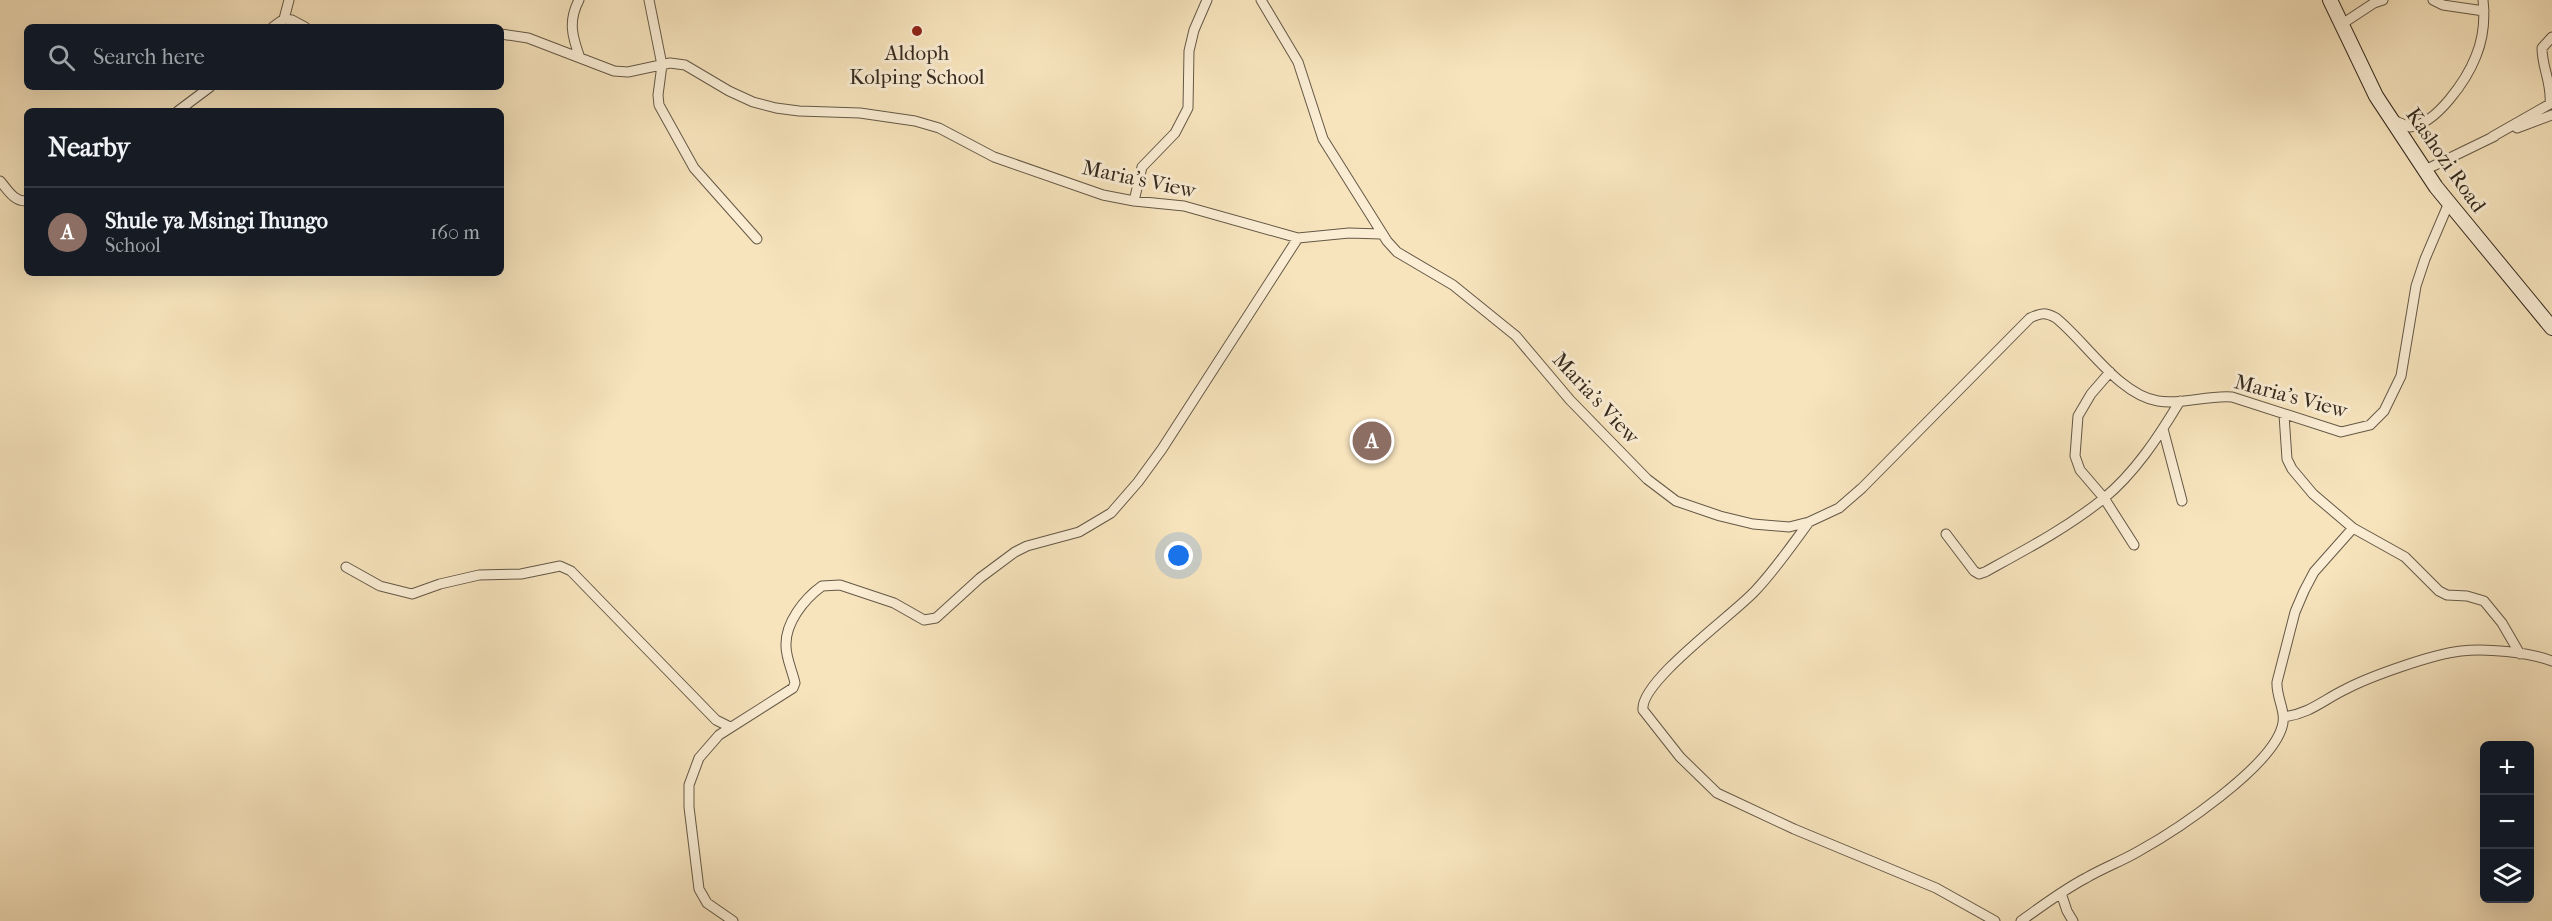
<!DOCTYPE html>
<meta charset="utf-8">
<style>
:root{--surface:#171b24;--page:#20242c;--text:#f1f3f6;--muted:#9ea1a6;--line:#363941;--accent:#ea580c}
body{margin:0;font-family:"IM FELL French Canon",serif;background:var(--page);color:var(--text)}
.controls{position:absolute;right:18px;bottom:18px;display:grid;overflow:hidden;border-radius:9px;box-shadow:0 6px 24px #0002}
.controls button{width:54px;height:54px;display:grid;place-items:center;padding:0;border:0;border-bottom:2px solid var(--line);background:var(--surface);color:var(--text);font:30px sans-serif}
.you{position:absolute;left:1179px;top:556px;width:21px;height:21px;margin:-15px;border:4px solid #fff;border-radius:50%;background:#1a73e8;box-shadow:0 0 0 9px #1a73e833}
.badge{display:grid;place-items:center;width:39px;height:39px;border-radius:50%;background:var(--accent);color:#fff;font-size:20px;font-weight:700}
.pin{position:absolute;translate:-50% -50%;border:3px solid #fff;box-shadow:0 2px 6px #0006}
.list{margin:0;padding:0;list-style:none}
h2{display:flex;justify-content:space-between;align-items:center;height:78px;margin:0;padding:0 24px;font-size:26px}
h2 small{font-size:20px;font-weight:400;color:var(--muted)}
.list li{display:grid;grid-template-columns:39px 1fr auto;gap:18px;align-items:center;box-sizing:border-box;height:90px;padding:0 24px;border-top:2px solid var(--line)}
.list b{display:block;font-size:22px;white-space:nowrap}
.list p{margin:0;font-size:20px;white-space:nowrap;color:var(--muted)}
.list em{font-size:20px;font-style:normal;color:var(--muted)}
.icon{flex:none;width:33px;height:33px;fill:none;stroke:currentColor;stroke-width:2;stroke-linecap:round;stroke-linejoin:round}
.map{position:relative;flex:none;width:2552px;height:921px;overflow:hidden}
.search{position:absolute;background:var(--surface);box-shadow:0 6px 24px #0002;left:24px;top:24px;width:480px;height:66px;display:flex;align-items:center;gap:15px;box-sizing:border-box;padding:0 21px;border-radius:9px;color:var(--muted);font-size:22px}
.panel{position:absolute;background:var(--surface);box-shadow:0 6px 24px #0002;left:24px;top:108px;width:480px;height:168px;border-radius:9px}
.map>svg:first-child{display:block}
</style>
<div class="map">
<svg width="2552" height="921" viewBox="0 0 2552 921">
<rect width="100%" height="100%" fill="#f7e4bd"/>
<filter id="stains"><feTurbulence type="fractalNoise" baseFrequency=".00333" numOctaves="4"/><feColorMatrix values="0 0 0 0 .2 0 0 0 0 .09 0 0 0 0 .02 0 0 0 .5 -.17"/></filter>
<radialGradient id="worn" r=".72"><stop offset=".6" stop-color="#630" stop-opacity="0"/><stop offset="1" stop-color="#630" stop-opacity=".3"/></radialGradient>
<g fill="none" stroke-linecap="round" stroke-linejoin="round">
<defs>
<path id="street" d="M 579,0 C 568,21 572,36 580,58
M 649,0 L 662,65 L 658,95 L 659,105 L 694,168 L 757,239
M 1261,0 L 1298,62 L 1323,139 L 1387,241 L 1397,252 L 1453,285 L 1516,336 L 1570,400 L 1647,479 L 1676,501 L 1720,516 L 1753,524 L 1789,527 L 1809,522 L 1839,508 L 1862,488 L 2030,318 C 2041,313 2045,312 2056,318 C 2086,342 2119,395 2158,401 C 2182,405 2207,395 2232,397 L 2341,432 L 2370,425 L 2384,411 L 2401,376 L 2416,286 L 2425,259 L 2448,205
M 2433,0 L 2443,5 L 2484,11
M 284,19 L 289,0
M 2342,24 L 2374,3 L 2383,0
M 273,27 L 284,19 L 292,20 L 305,27
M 501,34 L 528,38 L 614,71 L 628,72 L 670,63 L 685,65 L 729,91 L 753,102 L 776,108 L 799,111 L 860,113 L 915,121 L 939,128 L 994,157 L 1103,195 L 1134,201 L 1184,206 L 1298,238 L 1349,233 L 1381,234
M 178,111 L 210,87
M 2393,120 L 2410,127 C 2437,124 2467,79 2476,56 C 2483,39 2485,18 2483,0
M 2517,128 L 2552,115
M 2492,137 L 2550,104 C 2552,83 2542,68 2542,48 L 2552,37
M 2425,170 L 2495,136
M 0,181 C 8,190 14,202 27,201
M 1134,201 L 1142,167 L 1175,133 L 1188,108 L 1189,51 L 1194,30 L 1207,0
M 2110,372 L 2091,394 L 2078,416 L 2075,456 L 2080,470 L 2104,498 L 2134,545
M 2284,415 L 2287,459 L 2292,469 L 2313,494 L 2353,528 L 2405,557 L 2439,591 L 2447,595 L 2467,596 L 2484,601 L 2502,623 L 2520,654
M 2163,429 L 2182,501
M 1809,522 C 1792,545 1775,570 1755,591 C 1734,614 1639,682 1643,710 L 1680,757 L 1717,793 L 1794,829 L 1936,888 L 1995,921
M 1946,534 L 1974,571 L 1979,574 L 1985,572 C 2025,550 2067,528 2103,499 C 2135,473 2159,436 2180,401
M 346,567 L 380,586 L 412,594 L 440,584 L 479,575 L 521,574 L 560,566 L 571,571 L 716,720 L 730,727
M 2284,717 C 2311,713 2323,700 2346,689 C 2371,676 2433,654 2461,651 C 2486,648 2528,652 2552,661
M 2061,893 L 2067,911 L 2073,921
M 733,921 L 707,903 L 699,889 L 689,807 L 689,785 L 699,758 L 719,735 L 793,688 L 795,683 C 792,670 786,658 786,646 C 785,623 804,599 822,586 L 840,585 L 894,603 L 924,620 L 936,618 L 980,578 L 1015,552 L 1027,546 L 1079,532 L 1111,513 L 1138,482 L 1162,449 L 1298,238
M 2021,921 C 2042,906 2063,890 2086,878 C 2103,868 2122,861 2139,851 C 2177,830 2270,768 2282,727 C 2287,712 2276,698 2277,682 L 2295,612 L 2304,591 L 2314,572 L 2353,528"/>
<path id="secondary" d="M 2330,0 L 2376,96 L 2436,187 L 2552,328"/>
</defs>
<!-- street casing -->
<use href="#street" stroke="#645846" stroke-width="11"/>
<!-- secondary casing -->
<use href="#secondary" stroke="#33291e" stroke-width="16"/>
<!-- street -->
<use href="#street" stroke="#faedd4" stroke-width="9"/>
<!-- secondary -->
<use href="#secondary" stroke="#faedd4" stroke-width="14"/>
</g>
<!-- markers -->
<circle fill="#8f2418" stroke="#faedd4" stroke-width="2" cx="917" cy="31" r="6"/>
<g text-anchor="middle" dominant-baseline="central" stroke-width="6" stroke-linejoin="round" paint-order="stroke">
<!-- poi labels -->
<g font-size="21" fill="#33291e" stroke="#faedd4">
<text x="917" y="53">Aldoph<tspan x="917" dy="24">Kolping School</tspan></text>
</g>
<!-- street labels -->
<g font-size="21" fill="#33291e" stroke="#faedd4">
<text transform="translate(2446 160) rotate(55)">Kashozi Road</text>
<text transform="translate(1139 179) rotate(12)">Maria's View</text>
<text transform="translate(2291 396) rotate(15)">Maria's View</text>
<text transform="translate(1596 398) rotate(47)">Maria's View</text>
</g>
</g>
<rect width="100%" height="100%" filter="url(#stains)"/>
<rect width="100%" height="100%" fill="url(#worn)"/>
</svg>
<div class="controls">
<button>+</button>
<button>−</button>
<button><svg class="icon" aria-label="layers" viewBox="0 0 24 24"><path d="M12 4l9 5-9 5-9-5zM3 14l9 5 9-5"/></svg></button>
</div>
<div class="you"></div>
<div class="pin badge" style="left:1372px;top:441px;background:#8d6e63">A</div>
<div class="search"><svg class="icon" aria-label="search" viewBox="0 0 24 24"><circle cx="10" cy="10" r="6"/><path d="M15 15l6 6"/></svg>Search here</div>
<section class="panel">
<h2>Nearby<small></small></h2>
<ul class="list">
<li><span class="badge" style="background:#8d6e63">A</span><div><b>Shule ya Msingi Ihungo</b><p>School</p></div><em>160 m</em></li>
</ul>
</section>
</div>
